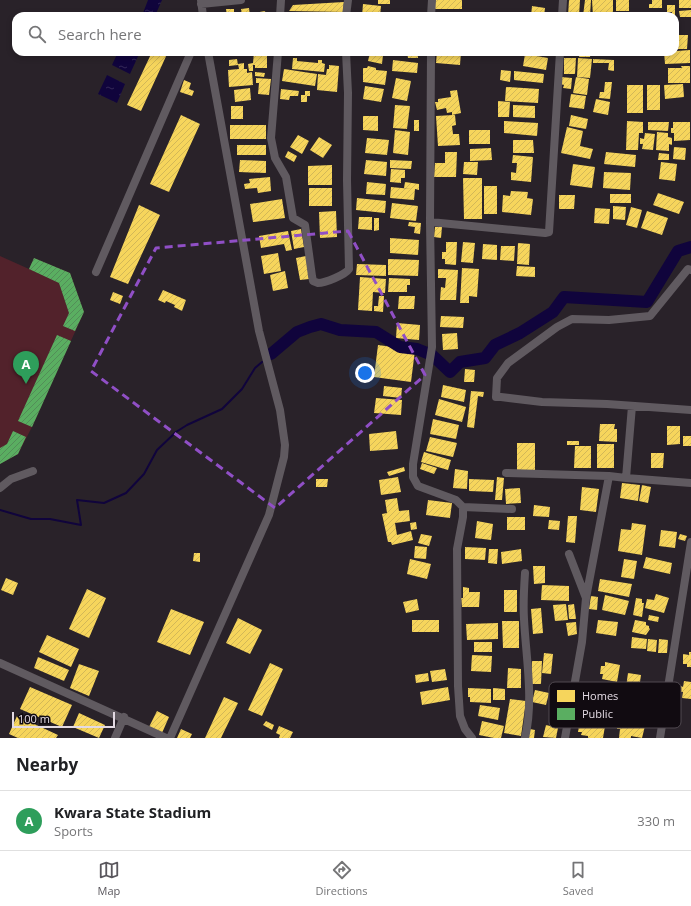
<!DOCTYPE html>
<style>
:root{--surface:#fff;--page:#f6f6f6;--text:#202124;--muted:#757577;--line:#e0e0e0;--accent:#5a575d}
body{margin:0;font-family:"Open Sans",sans-serif;background:var(--page);color:var(--text)}
.scale{position:absolute;left:12px;bottom:10px;width:103px;box-sizing:border-box;padding-left:4px;border:2px solid #e3dae3;border-top:0;font-size:11px;line-height:14px;white-space:nowrap;color:#e3dae3;-webkit-text-stroke:3px #110b11;paint-order:stroke}
.you{position:absolute;left:365px;top:373px;width:14px;height:14px;margin:-10px;border:3px solid #fff;border-radius:50%;background:#1a73e8;box-shadow:0 0 0 6px #1a73e833}
.badge{display:grid;place-items:center;width:26px;height:26px;border-radius:50%;background:var(--accent);color:#fff;font-size:13px;font-weight:700}
.pin{position:absolute;translate:-50% -33px;filter:drop-shadow(0 1px 2px #0008)}
.pin::after{content:'';position:absolute;top:21px;width:14px;height:12px;background:inherit;clip-path:polygon(0 0,100% 0,50% 100%)}
.list{margin:0;padding:0;list-style:none}
h2{display:flex;justify-content:space-between;align-items:center;height:52px;margin:0;padding:0 16px;font-size:17px}
h2 small{font-size:13px;font-weight:400;color:var(--muted)}
.list li{display:grid;grid-template-columns:26px 1fr auto;gap:12px;align-items:center;box-sizing:border-box;height:60px;padding:0 16px;border-top:1px solid var(--line)}
.list b{display:block;font-size:15px;white-space:nowrap}
.list p{margin:0;font-size:13px;white-space:nowrap;color:var(--muted)}
.list em{font-size:13px;font-style:normal;color:var(--muted)}
.icon{flex:none;width:22px;height:22px;fill:none;stroke:currentColor;stroke-width:2;stroke-linecap:round;stroke-linejoin:round}
.map{position:relative;flex:none;width:691px;height:738px;overflow:hidden}
.search{position:absolute;background:var(--surface);box-shadow:0 2px 6px #0003;left:12px;right:12px;top:12px;height:44px;display:flex;align-items:center;gap:10px;box-sizing:border-box;padding:0 14px;border-radius:12px;color:var(--muted);font-size:15px}
.sheet{height:112px;background:var(--surface)}
nav{display:flex;justify-content:space-around;align-items:center;box-sizing:border-box;height:56px;border-top:1px solid var(--line);background:var(--surface);font-size:11px;color:var(--muted)}
nav a{display:grid;justify-items:center;gap:2px}
nav .on{color:var(--accent)}
.map>svg:first-child{display:block}
</style>
<div class="map">
<svg width="691" height="738" viewBox="0 0 691 738">
<defs>
<pattern id="water-ripples" width="26" height="14" patternUnits="userSpaceOnUse"><rect width="26" height="14" fill="#10043c"/><path d="M2 4q2-2 4 0t4 0M15 11q2-2 4 0t4 0" fill="none" stroke="#332858"/></pattern>
<pattern id="homes-hatch" width="6" height="6" patternUnits="userSpaceOnUse"><rect width="6" height="6" fill="#f6d55c"/><path d="M-1 1l2-2M0 6l6-6M5 7l2-2" fill="none" stroke="#d2b757"/></pattern>
<pattern id="public-hatch" width="6" height="6" patternUnits="userSpaceOnUse"><rect width="6" height="6" fill="#5aae61"/><path d="M-1 1l2-2M0 6l6-6M5 7l2-2" fill="none" stroke="#538d58"/></pattern>
</defs>
<rect width="100%" height="100%" fill="#292229"/>
<!-- grass -->
<path fill="#52222b" d="M 0,256 L 29,269 L 34,258 L 70,273 L 84,312 L 32,427 L 18,454 L 0,464 Z"/>
<!-- water -->
<path fill="url(#water-ripples)" d="M 148,0 L 162,0 L 155,16 L 151,16 L 143,13 Z
M 118,52 L 140,52 L 130,74 L 112,65 Z
M 107,75 L 125,84 L 117,103 L 98,94 Z"/>
<!-- homes -->
<path fill="url(#homes-hatch)" d="M 378,0 L 390,0 L 390,4 L 378,4 Z
M 434,0 L 462,0 L 462,9 L 434,9 Z
M 569,0 L 580,0 L 579,16 L 568,16 Z
M 585,0 L 591,0 L 590,16 L 583,16 Z
M 592,0 L 613,0 L 613,16 L 593,16 Z
M 616,0 L 629,0 L 629,11 L 616,11 Z
M 652,0 L 662,0 L 662,8 L 649,8 L 649,4 L 652,4 Z
M 679,0 L 691,0 L 691,8 L 679,8 Z
M 344,2 L 343,12 L 289,11 L 293,5 Z
M 363,4 L 381,6 L 380,16 L 362,16 Z
M 667,5 L 675,5 L 675,15 L 672,15 L 672,12 L 667,12 Z
M 532,6 L 545,8 L 544,16 L 531,16 Z
M 249,8 L 250,16 L 242,16 L 241,9 Z
M 226,9 L 234,9 L 234,15 L 227,16 Z
M 691,10 L 691,17 L 680,17 L 679,11 Z
M 265,11 L 266,16 L 255,16 L 254,13 Z
M 291,12 L 304,13 L 304,16 L 291,16 Z
M 620,12 L 630,12 L 630,16 L 617,16 L 617,14 L 620,14 Z
M 677,35 L 688,35 L 687,49 L 675,49 L 675,38 L 677,38 Z
M 690,50 L 690,63 L 665,64 L 664,52 Z
M 152,52 L 168,52 L 141,111 L 127,105 Z
M 254,52 L 267,52 L 267,68 L 255,68 L 255,65 L 253,65 L 253,71 L 249,71 L 248,64 L 253,63 Z
M 370,52 L 383,55 L 382,64 L 368,61 Z
M 407,52 L 418,52 L 418,58 L 408,58 Z
M 437,52 L 461,52 L 460,65 L 436,63 Z
M 525,52 L 550,52 L 550,56 L 525,53 Z
M 579,52 L 591,52 L 590,57 L 579,57 Z
M 525,54 L 548,58 L 546,70 L 523,66 Z
M 293,58 L 297,58 L 297,61 L 318,63 L 318,60 L 322,60 L 322,63 L 325,64 L 324,72 L 292,69 Z
M 564,58 L 576,58 L 575,74 L 564,74 Z
M 578,58 L 592,59 L 590,78 L 577,77 Z
M 237,59 L 238,65 L 229,66 L 229,60 Z
M 593,59 L 614,60 L 614,71 L 608,70 L 609,63 L 593,63 Z
M 393,60 L 418,63 L 417,73 L 392,71 Z
M 244,63 L 244,69 L 247,69 L 247,73 L 252,72 L 253,85 L 229,87 L 228,70 L 239,69 L 238,64 Z
M 329,65 L 339,66 L 337,92 L 317,90 L 318,74 L 326,75 L 327,69 L 329,69 Z
M 368,66 L 376,68 L 376,70 L 387,71 L 385,85 L 363,82 L 363,68 L 367,68 Z
M 681,66 L 690,66 L 690,83 L 668,83 L 668,68 L 682,68 Z
M 284,69 L 317,74 L 315,86 L 282,81 Z
M 501,70 L 511,71 L 510,82 L 500,80 Z
M 514,71 L 544,74 L 543,83 L 514,80 Z
M 255,72 L 265,73 L 264,77 L 255,76 Z
M 561,77 L 572,78 L 571,89 L 563,88 L 564,85 L 560,84 Z
M 576,77 L 589,79 L 587,95 L 573,93 Z
M 256,78 L 271,79 L 269,95 L 258,94 L 259,83 L 256,83 Z
M 396,78 L 411,81 L 407,101 L 392,98 Z
M 184,80 L 191,83 L 189,89 L 194,91 L 192,96 L 180,92 Z
M 605,82 L 612,82 L 610,99 L 599,98 L 600,92 L 604,92 Z
M 683,84 L 684,97 L 665,99 L 664,85 Z
M 627,85 L 643,85 L 643,113 L 627,113 Z
M 647,85 L 660,85 L 660,110 L 647,110 Z
M 365,86 L 384,89 L 381,102 L 363,99 Z
M 506,87 L 539,89 L 538,103 L 505,101 Z
M 250,88 L 251,100 L 235,102 L 234,90 Z
M 281,89 L 299,91 L 298,96 L 290,96 L 289,100 L 280,99 Z
M 457,90 L 461,113 L 452,115 L 452,112 L 447,113 L 446,108 L 437,110 L 435,102 L 438,102 L 438,99 L 451,97 L 450,91 Z
M 305,91 L 310,91 L 310,96 L 307,96 L 307,102 L 301,102 L 301,95 L 305,95 Z
M 571,94 L 586,96 L 584,109 L 569,107 Z
M 596,99 L 610,102 L 608,115 L 593,112 Z
M 498,101 L 510,102 L 509,117 L 498,117 Z
M 395,105 L 410,106 L 407,129 L 393,128 Z
M 513,105 L 535,106 L 535,118 L 513,117 Z
M 231,106 L 243,106 L 243,119 L 231,119 Z
M 181,115 L 200,124 L 169,192 L 150,184 Z
M 453,115 L 455,115 L 456,125 L 452,126 L 453,134 L 459,134 L 460,145 L 438,146 L 436,116 Z
M 571,115 L 588,119 L 586,129 L 569,126 Z
M 363,116 L 378,116 L 378,131 L 363,130 Z
M 414,120 L 419,120 L 419,131 L 414,131 Z
M 504,121 L 538,123 L 537,136 L 504,133 Z
M 627,121 L 643,122 L 643,133 L 639,133 L 638,150 L 626,150 Z
M 648,122 L 669,122 L 668,131 L 648,130 Z
M 673,122 L 690,122 L 690,140 L 674,141 L 674,133 L 671,133 L 671,128 L 673,128 Z
M 230,125 L 266,125 L 266,139 L 230,139 Z
M 567,127 L 583,131 L 580,146 L 593,149 L 590,159 L 561,153 Z
M 395,130 L 410,132 L 408,155 L 393,153 Z
M 469,130 L 490,130 L 490,144 L 469,144 Z
M 657,132 L 668,133 L 668,137 L 672,138 L 672,145 L 669,144 L 669,151 L 656,150 Z
M 645,133 L 655,134 L 653,150 L 642,149 L 643,144 L 640,144 L 640,138 L 644,139 Z
M 298,135 L 309,141 L 302,154 L 290,147 Z
M 319,137 L 332,145 L 323,158 L 310,150 Z
M 367,138 L 389,140 L 387,155 L 365,153 Z
M 513,140 L 533,140 L 534,153 L 513,153 Z
M 237,145 L 266,145 L 266,155 L 237,155 Z
M 674,147 L 686,148 L 685,160 L 673,159 Z
M 491,148 L 492,160 L 470,161 L 470,149 Z
M 288,151 L 297,156 L 294,162 L 285,157 Z
M 445,152 L 457,152 L 456,177 L 434,177 L 435,163 L 445,163 Z
M 606,152 L 636,155 L 635,167 L 604,164 Z
M 659,153 L 669,154 L 669,160 L 658,160 Z
M 513,155 L 533,157 L 531,182 L 511,180 L 511,172 L 516,173 L 517,163 L 512,163 Z
M 240,160 L 266,161 L 266,173 L 239,172 Z
M 366,160 L 387,162 L 386,176 L 364,174 Z
M 390,160 L 412,161 L 411,169 L 390,168 Z
M 464,162 L 478,162 L 477,175 L 463,174 Z
M 661,162 L 677,164 L 675,181 L 659,179 Z
M 573,164 L 595,167 L 592,188 L 570,185 Z
M 332,165 L 332,185 L 308,185 L 308,166 Z
M 391,169 L 405,170 L 405,178 L 401,178 L 401,183 L 390,182 Z
M 604,172 L 631,173 L 630,190 L 603,188 Z
M 270,177 L 271,191 L 258,193 L 257,188 L 245,189 L 244,184 L 250,183 L 249,179 Z
M 463,178 L 482,178 L 482,219 L 464,219 Z
M 367,182 L 386,184 L 385,195 L 366,194 Z
M 405,182 L 419,184 L 419,190 L 415,189 L 414,200 L 390,198 L 391,187 L 412,189 L 404,188 Z
M 484,186 L 497,186 L 497,214 L 484,214 Z
M 309,188 L 332,188 L 332,206 L 309,206 Z
M 511,191 L 528,192 L 527,198 L 533,199 L 531,215 L 502,212 L 503,195 L 510,196 Z
M 658,193 L 684,202 L 679,214 L 653,205 Z
M 610,194 L 631,194 L 631,203 L 610,203 Z
M 559,195 L 575,195 L 574,209 L 559,209 Z
M 357,198 L 386,201 L 385,213 L 356,210 Z
M 282,199 L 285,218 L 253,222 L 250,204 Z
M 392,203 L 418,206 L 416,221 L 390,218 Z
M 139,205 L 160,215 L 128,284 L 110,277 Z
M 613,206 L 626,207 L 625,220 L 613,219 Z
M 631,207 L 642,210 L 637,228 L 626,225 Z
M 595,208 L 610,209 L 609,224 L 594,223 Z
M 336,211 L 337,237 L 320,238 L 319,212 Z
M 647,211 L 668,218 L 662,235 L 641,228 Z
M 359,217 L 372,217 L 372,230 L 358,229 Z
M 374,218 L 379,218 L 379,230 L 374,231 Z
M 409,222 L 421,223 L 420,234 L 414,233 L 415,227 L 408,226 Z
M 435,227 L 442,227 L 441,238 L 434,237 Z
M 301,229 L 304,247 L 294,249 L 291,231 Z
M 288,231 L 292,250 L 286,251 L 284,244 L 261,248 L 259,236 Z
M 390,238 L 419,240 L 418,255 L 390,253 Z
M 446,242 L 457,242 L 456,265 L 445,264 L 445,259 L 442,259 L 442,252 L 446,252 Z
M 463,242 L 475,243 L 473,263 L 461,262 Z
M 518,243 L 530,244 L 529,265 L 517,264 Z
M 483,244 L 497,245 L 497,260 L 482,259 Z
M 501,246 L 515,246 L 514,261 L 500,260 Z
M 278,253 L 281,271 L 264,274 L 261,256 Z
M 306,256 L 309,279 L 300,280 L 296,258 Z
M 388,259 L 419,260 L 418,276 L 388,275 Z
M 357,264 L 386,265 L 386,276 L 356,275 Z
M 517,266 L 535,267 L 535,277 L 516,276 Z
M 462,268 L 479,269 L 477,297 L 469,296 L 469,303 L 460,303 Z
M 438,269 L 458,270 L 456,300 L 440,300 L 441,287 L 445,288 L 446,278 L 438,278 Z
M 285,271 L 288,288 L 273,291 L 270,275 Z
M 360,277 L 386,279 L 385,293 L 373,292 L 372,311 L 358,310 Z
M 389,278 L 410,279 L 410,285 L 407,285 L 407,292 L 388,292 Z
M 163,290 L 186,300 L 182,311 L 174,307 L 175,305 L 166,301 L 165,303 L 158,300 Z
M 113,292 L 123,296 L 120,304 L 110,300 Z
M 379,296 L 384,296 L 383,312 L 374,311 L 374,306 L 378,306 Z
M 399,296 L 415,296 L 414,309 L 398,309 Z
M 441,316 L 464,317 L 463,328 L 440,327 Z
M 397,323 L 420,325 L 419,340 L 396,338 Z
M 457,333 L 458,349 L 443,350 L 442,334 Z
M 378,345 L 415,350 L 411,382 L 374,377 Z
M 465,369 L 475,370 L 474,382 L 464,382 Z
M 443,385 L 466,390 L 464,402 L 441,397 Z
M 384,386 L 402,388 L 401,398 L 383,396 Z
M 471,391 L 484,392 L 483,397 L 478,396 L 474,428 L 467,427 Z
M 376,398 L 402,400 L 401,415 L 374,413 Z
M 439,399 L 466,407 L 462,422 L 435,415 Z
M 433,419 L 459,425 L 456,439 L 430,434 Z
M 600,424 L 615,424 L 614,429 L 617,429 L 617,442 L 599,441 Z
M 667,426 L 680,426 L 680,444 L 667,445 Z
M 396,431 L 398,449 L 370,451 L 369,434 Z
M 683,436 L 691,436 L 691,446 L 683,446 Z
M 430,437 L 457,443 L 453,457 L 426,451 Z
M 567,441 L 579,441 L 579,445 L 567,445 Z
M 517,443 L 535,443 L 535,471 L 517,471 Z
M 597,444 L 614,444 L 614,468 L 597,468 Z
M 575,446 L 591,446 L 591,468 L 574,468 Z
M 424,452 L 451,460 L 448,470 L 421,462 Z
M 651,453 L 664,453 L 663,468 L 651,468 Z
M 422,463 L 437,468 L 434,474 L 420,469 Z
M 404,467 L 405,471 L 389,476 L 387,472 Z
M 455,469 L 468,471 L 467,489 L 453,488 Z
M 398,477 L 401,492 L 381,495 L 379,480 Z
M 497,477 L 504,478 L 502,500 L 495,500 Z
M 316,479 L 328,479 L 327,487 L 316,487 Z
M 469,479 L 494,480 L 493,492 L 469,491 Z
M 622,483 L 640,485 L 638,501 L 620,498 Z
M 642,485 L 651,487 L 648,503 L 639,501 Z
M 582,487 L 599,489 L 596,512 L 580,510 Z
M 520,488 L 521,503 L 506,504 L 505,489 Z
M 397,498 L 399,511 L 409,510 L 410,521 L 395,523 L 397,535 L 411,531 L 413,540 L 392,545 L 391,542 L 388,542 L 382,514 L 387,513 L 385,500 Z
M 428,500 L 452,503 L 450,518 L 426,515 Z
M 534,505 L 550,507 L 549,517 L 533,516 Z
M 568,516 L 577,516 L 575,543 L 566,542 Z
M 507,517 L 525,517 L 525,530 L 507,530 Z
M 549,520 L 560,521 L 559,530 L 548,529 Z
M 477,521 L 493,524 L 491,540 L 475,538 Z
M 416,522 L 417,529 L 411,530 L 410,523 Z
M 632,523 L 646,525 L 642,555 L 618,551 L 621,529 L 631,530 Z
M 661,530 L 677,532 L 675,548 L 659,546 Z
M 421,534 L 432,536 L 429,546 L 418,543 Z
M 680,534 L 687,536 L 685,541 L 678,539 Z
M 415,546 L 427,547 L 426,559 L 414,558 Z
M 465,547 L 486,548 L 485,560 L 465,559 Z
M 489,549 L 498,549 L 497,564 L 488,563 Z
M 521,549 L 522,561 L 502,564 L 501,552 Z
M 194,553 L 200,553 L 200,562 L 193,561 Z
M 646,557 L 672,563 L 670,574 L 643,568 Z
M 410,559 L 431,564 L 427,579 L 407,574 Z
M 624,559 L 637,561 L 634,579 L 621,577 Z
M 533,566 L 545,566 L 545,583 L 534,584 Z
M 6,578 L 18,583 L 13,595 L 1,590 Z
M 600,579 L 632,584 L 629,597 L 598,591 Z
M 542,585 L 569,586 L 569,601 L 541,600 Z
M 463,587 L 469,588 L 469,592 L 480,592 L 479,607 L 462,607 L 461,598 L 463,598 Z
M 87,589 L 106,598 L 89,638 L 69,629 Z
M 504,590 L 517,590 L 517,612 L 504,612 Z
M 656,594 L 669,598 L 664,613 L 645,608 L 647,599 L 654,600 Z
M 605,595 L 629,601 L 625,615 L 602,610 Z
M 591,596 L 598,597 L 597,610 L 589,609 Z
M 636,598 L 642,599 L 642,603 L 644,603 L 642,617 L 633,615 Z
M 417,599 L 419,610 L 406,613 L 403,602 Z
M 566,604 L 568,620 L 555,621 L 553,605 Z
M 574,604 L 576,619 L 569,619 L 568,605 Z
M 541,608 L 543,633 L 533,634 L 531,609 Z
M 171,609 L 204,622 L 190,655 L 157,642 Z
M 649,615 L 659,617 L 658,622 L 648,620 Z
M 238,618 L 262,630 L 250,654 L 226,643 Z
M 412,620 L 439,620 L 439,632 L 412,632 Z
M 598,620 L 618,622 L 616,636 L 596,633 Z
M 635,620 L 646,622 L 646,625 L 649,626 L 649,628 L 650,629 L 646,635 L 632,632 Z
M 502,621 L 519,621 L 519,648 L 503,648 Z
M 576,622 L 577,634 L 568,636 L 566,623 Z
M 498,623 L 498,639 L 467,640 L 466,624 Z
M 47,635 L 79,649 L 71,667 L 39,652 Z
M 632,637 L 647,639 L 646,649 L 631,648 Z
M 648,639 L 657,640 L 656,652 L 647,651 Z
M 659,639 L 668,640 L 667,653 L 658,653 Z
M 474,642 L 492,642 L 492,652 L 474,652 Z
M 689,652 L 691,652 L 691,667 L 687,667 L 687,664 L 683,664 L 683,654 L 689,655 Z
M 544,653 L 553,654 L 551,674 L 542,673 Z
M 472,655 L 492,656 L 491,672 L 471,671 Z
M 38,657 L 69,670 L 64,681 L 34,668 Z
M 532,661 L 542,661 L 541,684 L 531,684 Z
M 605,662 L 620,665 L 617,682 L 602,679 L 603,674 L 600,674 L 601,666 L 605,666 Z
M 270,663 L 283,669 L 262,716 L 248,710 Z
M 79,664 L 99,671 L 89,696 L 70,688 Z
M 508,668 L 521,669 L 521,688 L 507,688 Z
M 445,669 L 447,680 L 432,682 L 430,671 Z
M 428,673 L 429,681 L 416,683 L 415,675 Z
M 628,673 L 641,675 L 639,689 L 626,687 Z
M 684,681 L 691,682 L 691,699 L 682,698 L 683,692 L 680,692 L 681,686 L 683,687 Z
M 30,687 L 72,705 L 62,727 L 20,709 Z
M 448,687 L 450,700 L 422,705 L 420,692 Z
M 468,688 L 491,689 L 491,703 L 470,702 L 470,697 L 468,697 Z
M 493,688 L 505,689 L 505,700 L 493,700 Z
M 535,690 L 549,693 L 546,705 L 532,702 Z
M 224,697 L 238,703 L 221,738 L 205,738 Z
M 510,699 L 526,701 L 521,736 L 504,733 Z
M 480,705 L 500,708 L 498,720 L 478,716 Z
M 157,711 L 169,717 L 162,733 L 149,727 Z
M 79,713 L 105,725 L 99,738 L 73,727 Z
M 17,716 L 58,735 L 56,738 L 18,738 L 9,734 Z
M 584,716 L 602,718 L 602,720 L 606,720 L 603,738 L 588,738 L 588,736 L 581,735 L 582,732 L 578,732 L 580,720 L 584,720 Z
M 266,721 L 274,725 L 272,730 L 263,725 Z
M 482,721 L 504,726 L 501,738 L 494,738 L 479,735 Z
M 618,721 L 645,726 L 642,738 L 631,736 L 631,738 L 619,738 L 620,729 L 617,729 Z
M 546,725 L 558,728 L 556,738 L 543,737 Z
M 279,726 L 293,732 L 290,738 L 279,738 L 280,735 L 276,733 Z
M 181,729 L 192,734 L 190,738 L 177,738 Z
M 530,729 L 535,730 L 534,738 L 528,738 Z"/>
<!-- public -->
<path fill="url(#public-hatch)" d="M 34,258 L 70,273 L 84,312 L 75,331 L 63,326 L 69,313 L 59,283 L 29,269 Z
M 57,335 L 71,341 L 32,427 L 18,421 Z
M 13,431 L 26,437 L 18,454 L 0,464 L 0,448 L 7,444 Z"/>
<g fill="none" stroke-linecap="round" stroke-linejoin="round">
<!-- stream -->
<path stroke="#10043c" stroke-width="2" d="M 0,510 L 31,519 L 50,519 L 81,525 L 77,500 L 104,503 L 126,493 L 144,474 L 157,450 L 176,432 L 187,425 L 222,409 L 242,389 L 255,368 L 262,362"/>
<!-- river -->
<path stroke="#10043c" stroke-width="12" d="M 271,354 L 297,332 L 310,327 L 321,324 L 340,330 L 376,332 L 400,347 L 417,349 L 432,355 L 450,372 L 460,362 L 485,358 L 495,345 L 520,333 L 553,312 L 564,297 L 647,302 L 678,251 L 691,247"/>
<!-- minor -->
<path stroke="#605a60" stroke-width="8" d="M 201,0 L 203,16
M 201,4 L 241,0
M 280,16 L 281,0
M 346,16 L 348,0
M 431,16 L 432,0
M 562,16 L 563,0
M 278,52 L 271,138 L 275,158 L 286,177 L 293,218 L 305,225 L 312,276 L 313,281 L 318,283 C 325,283 345,275 349,269 L 347,180 L 348,93 L 346,52
M 431,52 L 430,222 L 432,347 L 413,464 L 413,477 L 418,486 L 456,500 L 463,507 L 463,517 L 457,549 L 458,686 L 460,716 L 465,729 L 472,738
M 430,222 L 545,233 L 549,232 L 560,52
M 691,270 L 688,269 L 650,316 L 609,320 L 572,319 L 557,327 L 508,363 L 497,378 L 496,397 L 501,397 L 542,402 L 607,404 L 691,410
M 96,272 L 191,52
M 506,473 L 609,476
M 626,478 L 691,483
M 0,488 L 11,479 L 33,471
M 463,507 L 512,509
M 525,573 C 524,588 523,604 524,619 C 526,658 534,700 525,738
M 586,598 L 609,476 L 626,478 L 632,406
M 0,663 L 166,738
M 115,738 L 124,717
M 170,738 L 269,515 L 284,457 L 285,445 L 280,410 L 259,331 L 208,52
M 565,738 L 582,642 L 586,598 L 569,554
M 660,738 L 691,542"/>
</g>
<!-- marked area -->
<path fill="none" stroke="#904fc6" stroke-width="3" stroke-dasharray="8 5" stroke-linejoin="round" d="M 348,231 L 425,375 L 275,508 L 91,371 L 156,248 Z"/>
<!-- legend -->
<rect x="549" y="682" width="132" height="46" rx="6" fill="#110b11" stroke="#504950" stroke-width="1"/>
<rect x="557" y="690" width="18" height="12" fill="#f6d55c"/>
<rect x="557" y="708" width="18" height="12" fill="#5aae61"/>
<g font-size="11" fill="#e3dae3">
<text x="582" y="700">Homes</text>
<text x="582" y="718">Public</text>
</g>
</svg>
<div class="scale">100 m</div>
<div class="you"></div>
<div class="pin badge" style="left:26px;top:384px;background:#2e9e5b">A</div>
<div class="search"><svg class="icon" aria-label="search" viewBox="0 0 24 24"><circle cx="10" cy="10" r="6"/><path d="M15 15l6 6"/></svg>Search here</div>
</div>
<section class="sheet">
<h2>Nearby<small></small></h2>
<ul class="list">
<li><span class="badge" style="background:#2e9e5b">A</span><div><b>Kwara State Stadium</b><p>Sports</p></div><em>330 m</em></li>
</ul>
</section>
<nav>
<a class="on"><svg class="icon" aria-label="map" viewBox="0 0 24 24"><path d="M3 6l6-2 6 2 6-2v14l-6 2-6-2-6 2zM9 4v14M15 6v14"/></svg>Map</a>
<a><svg class="icon" aria-label="directions" viewBox="0 0 24 24"><path d="M12 3l9 9-9 9-9-9zM9 14v-3h6M13 9l2 2-2 2"/></svg>Directions</a>
<a><svg class="icon" aria-label="saved" viewBox="0 0 24 24"><path d="M7 4h10v16l-5-4-5 4z"/></svg>Saved</a>
</nav>
